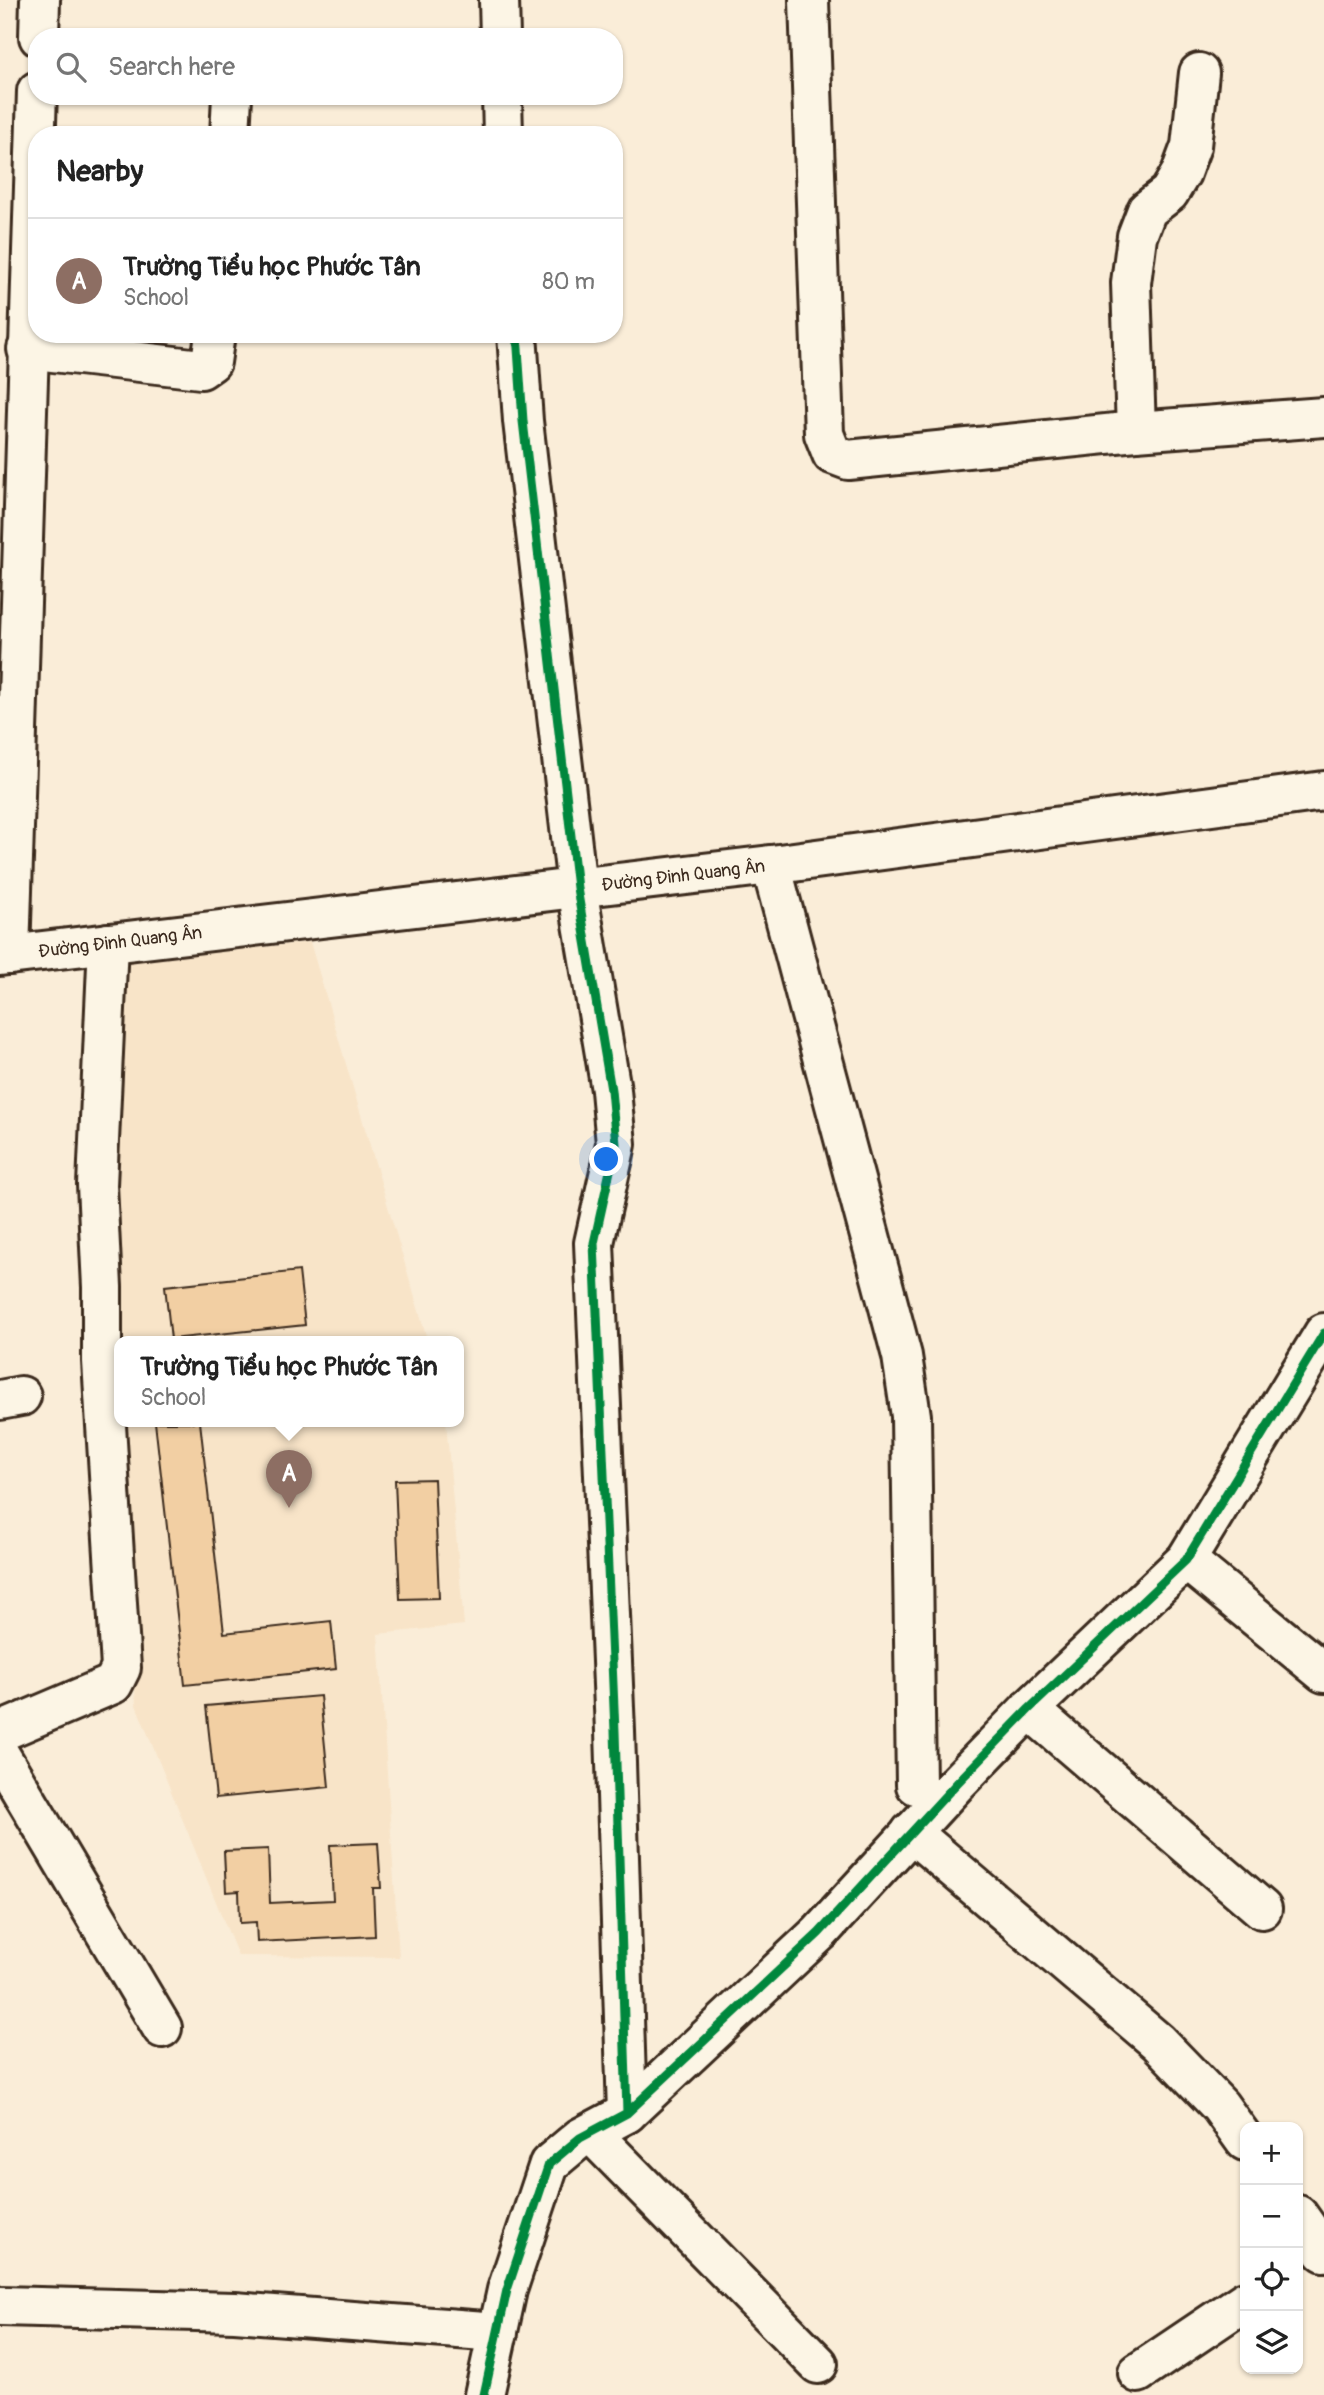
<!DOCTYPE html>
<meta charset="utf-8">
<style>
:root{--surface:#fff;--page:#f2f2f2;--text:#222;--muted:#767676;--line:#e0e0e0;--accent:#d93025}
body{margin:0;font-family:Pangolin,sans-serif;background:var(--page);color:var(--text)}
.controls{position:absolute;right:21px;bottom:21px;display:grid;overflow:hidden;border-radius:14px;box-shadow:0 2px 5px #0004}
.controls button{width:63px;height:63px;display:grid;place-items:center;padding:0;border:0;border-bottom:2px solid var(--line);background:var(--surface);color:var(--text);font:35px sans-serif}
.you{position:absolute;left:607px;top:1160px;width:24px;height:24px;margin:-18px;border:5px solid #fff;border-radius:50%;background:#1a73e8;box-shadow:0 0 0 10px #1a73e833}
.badge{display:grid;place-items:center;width:46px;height:46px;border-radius:50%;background:var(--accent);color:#fff;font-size:23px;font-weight:700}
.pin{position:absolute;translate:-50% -58px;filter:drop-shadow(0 2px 4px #0008)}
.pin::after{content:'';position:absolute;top:37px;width:24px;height:21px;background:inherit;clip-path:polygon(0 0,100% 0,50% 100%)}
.popup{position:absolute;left:114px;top:1336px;width:350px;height:91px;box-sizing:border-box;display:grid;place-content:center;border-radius:14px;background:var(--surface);filter:drop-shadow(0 2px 5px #0005);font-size:23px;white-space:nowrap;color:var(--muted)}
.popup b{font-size:26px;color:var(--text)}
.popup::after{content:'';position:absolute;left:50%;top:100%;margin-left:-14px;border:14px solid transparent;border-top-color:var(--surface)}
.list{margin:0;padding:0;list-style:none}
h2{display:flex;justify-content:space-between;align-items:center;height:91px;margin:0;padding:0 28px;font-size:30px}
h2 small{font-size:23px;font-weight:400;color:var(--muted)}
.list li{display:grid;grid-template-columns:46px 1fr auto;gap:21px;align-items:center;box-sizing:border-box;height:126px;padding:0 28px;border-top:2px solid var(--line)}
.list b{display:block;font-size:26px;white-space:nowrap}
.list p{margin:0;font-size:23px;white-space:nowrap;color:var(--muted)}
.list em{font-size:23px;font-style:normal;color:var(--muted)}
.icon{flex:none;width:38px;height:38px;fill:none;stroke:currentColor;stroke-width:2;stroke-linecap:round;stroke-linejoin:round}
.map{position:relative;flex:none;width:1324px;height:2395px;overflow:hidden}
.search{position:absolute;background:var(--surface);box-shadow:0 2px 5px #0004;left:28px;top:28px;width:595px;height:77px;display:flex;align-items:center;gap:18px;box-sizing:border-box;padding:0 24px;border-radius:28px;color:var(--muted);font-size:26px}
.panel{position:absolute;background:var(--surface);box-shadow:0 2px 5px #0004;left:28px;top:126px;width:595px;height:217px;border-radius:28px}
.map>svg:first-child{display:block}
</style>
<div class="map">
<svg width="1324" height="2395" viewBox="0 0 1324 2395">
<rect width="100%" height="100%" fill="#faedd8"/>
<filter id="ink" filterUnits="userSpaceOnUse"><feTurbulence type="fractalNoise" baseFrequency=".0143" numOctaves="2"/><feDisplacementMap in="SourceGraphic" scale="14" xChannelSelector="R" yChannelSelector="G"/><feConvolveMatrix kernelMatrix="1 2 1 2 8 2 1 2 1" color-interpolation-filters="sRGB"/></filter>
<g filter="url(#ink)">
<!-- built -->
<path fill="#f8e4c8" d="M 310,942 L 428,1342 L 119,1342 L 119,1422 L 446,1422 L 464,1625 L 378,1634 L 399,1957 L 238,1956 L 136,1705 L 115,1362 L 111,1178 L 120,963 Z"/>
<!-- building -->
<path fill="#f2cfa3" stroke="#3b2a1e" stroke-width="2" d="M 299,1271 L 305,1325 L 171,1339 L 165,1286 Z
M 155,1422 L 200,1422 L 224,1633 L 331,1621 L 336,1669 L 185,1685 Z
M 434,1479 L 439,1598 L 400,1599 L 395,1480 Z
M 320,1696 L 329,1787 L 216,1798 L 206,1706 Z
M 378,1843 L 381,1888 L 373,1888 L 375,1936 L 257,1942 L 256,1922 L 240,1923 L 239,1891 L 226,1892 L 224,1851 L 268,1849 L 270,1903 L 333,1900 L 330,1845 Z"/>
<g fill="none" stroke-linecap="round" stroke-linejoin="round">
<defs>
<g id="minor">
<path d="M 499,0 L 500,37"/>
<path d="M 809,0 L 824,434 L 832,454 L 848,460 L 1136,431 L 1324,417"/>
<path d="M 39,37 L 40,0"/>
<path d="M 502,96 L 503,135"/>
<path d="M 230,135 L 232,96"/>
<path d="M 517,334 L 523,421 L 577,888 L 611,1090 L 616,1144 L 594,1243 L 615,1731 L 627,2113"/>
<path d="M 27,349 L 201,369 L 211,362 L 215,334"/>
<path d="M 1136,431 L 1131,283 L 1137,236 L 1147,210 L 1169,193 L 1181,173 L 1191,146 L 1199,73"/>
<path d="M 771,865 L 902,1356 L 911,1416 L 916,1785"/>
<path d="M 10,955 L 37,91"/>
<path id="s1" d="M 0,956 L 771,865 L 1324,791"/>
<path d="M 0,1400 L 21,1396"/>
<path d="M 1186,1560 L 1324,1673"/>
<path d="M 1029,1709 L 1262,1909"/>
<path d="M 0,1732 L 113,1684 L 121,1668 L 102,1361 L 102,1287 L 97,1185 L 108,943"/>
<path d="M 0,1755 L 162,2028"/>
<path d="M 911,1832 L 1158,2042 L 1220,2106 L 1245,2141"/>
<path d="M 591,2133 L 818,2364"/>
<path d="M 1298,2215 L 1324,2252"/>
<path d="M 0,2306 L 235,2312 L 498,2332"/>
<path d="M 1138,2373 L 1245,2301"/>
<path d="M 484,2395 L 507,2290 L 549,2164 L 580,2138 L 627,2113 L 819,1933 L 957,1783 L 1029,1709 L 1186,1560 L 1324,1333"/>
</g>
</defs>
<!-- minor casing -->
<use href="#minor" stroke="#3b2a1e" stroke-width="44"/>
<!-- minor -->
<use href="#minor" stroke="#fcf5e5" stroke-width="38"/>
<defs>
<path id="cycleway" d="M 517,334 L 523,421 L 577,888 L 611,1090 L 616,1144 L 594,1243 L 615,1731 L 627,2113
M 484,2395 L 507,2290 L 549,2164 L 580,2138 L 627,2113 L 819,1933 L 957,1783 L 1029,1709 L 1186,1560 L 1324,1333"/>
</defs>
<!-- cycleway casing -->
<use href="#cycleway" stroke="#fcf5e5" stroke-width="13"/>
<!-- cycleway -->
<use href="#cycleway" stroke="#00873e" stroke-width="9"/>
</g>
</g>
<g text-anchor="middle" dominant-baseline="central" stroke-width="5" stroke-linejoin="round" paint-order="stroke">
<!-- street labels -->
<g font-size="18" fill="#3b2a1e" stroke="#fcf5e5">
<text stroke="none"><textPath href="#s1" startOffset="688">Đường Đinh Quang Ân</textPath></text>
<text stroke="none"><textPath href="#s1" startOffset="121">Đường Đinh Quang Ân</textPath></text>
</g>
</g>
</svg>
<div class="controls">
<button>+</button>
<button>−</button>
<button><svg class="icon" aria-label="locate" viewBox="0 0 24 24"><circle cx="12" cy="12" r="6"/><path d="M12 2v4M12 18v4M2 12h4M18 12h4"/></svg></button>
<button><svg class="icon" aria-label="layers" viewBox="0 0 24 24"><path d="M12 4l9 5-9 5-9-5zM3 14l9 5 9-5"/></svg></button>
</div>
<div class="you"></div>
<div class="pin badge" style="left:289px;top:1508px;background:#8d6e63">A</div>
<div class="popup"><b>Trường Tiểu học Phước Tân</b>School</div>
<div class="search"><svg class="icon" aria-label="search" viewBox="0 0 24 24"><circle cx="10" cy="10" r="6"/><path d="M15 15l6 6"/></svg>Search here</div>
<section class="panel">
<h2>Nearby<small></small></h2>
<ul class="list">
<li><span class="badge" style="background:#8d6e63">A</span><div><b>Trường Tiểu học Phước Tân</b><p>School</p></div><em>80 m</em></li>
</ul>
</section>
</div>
